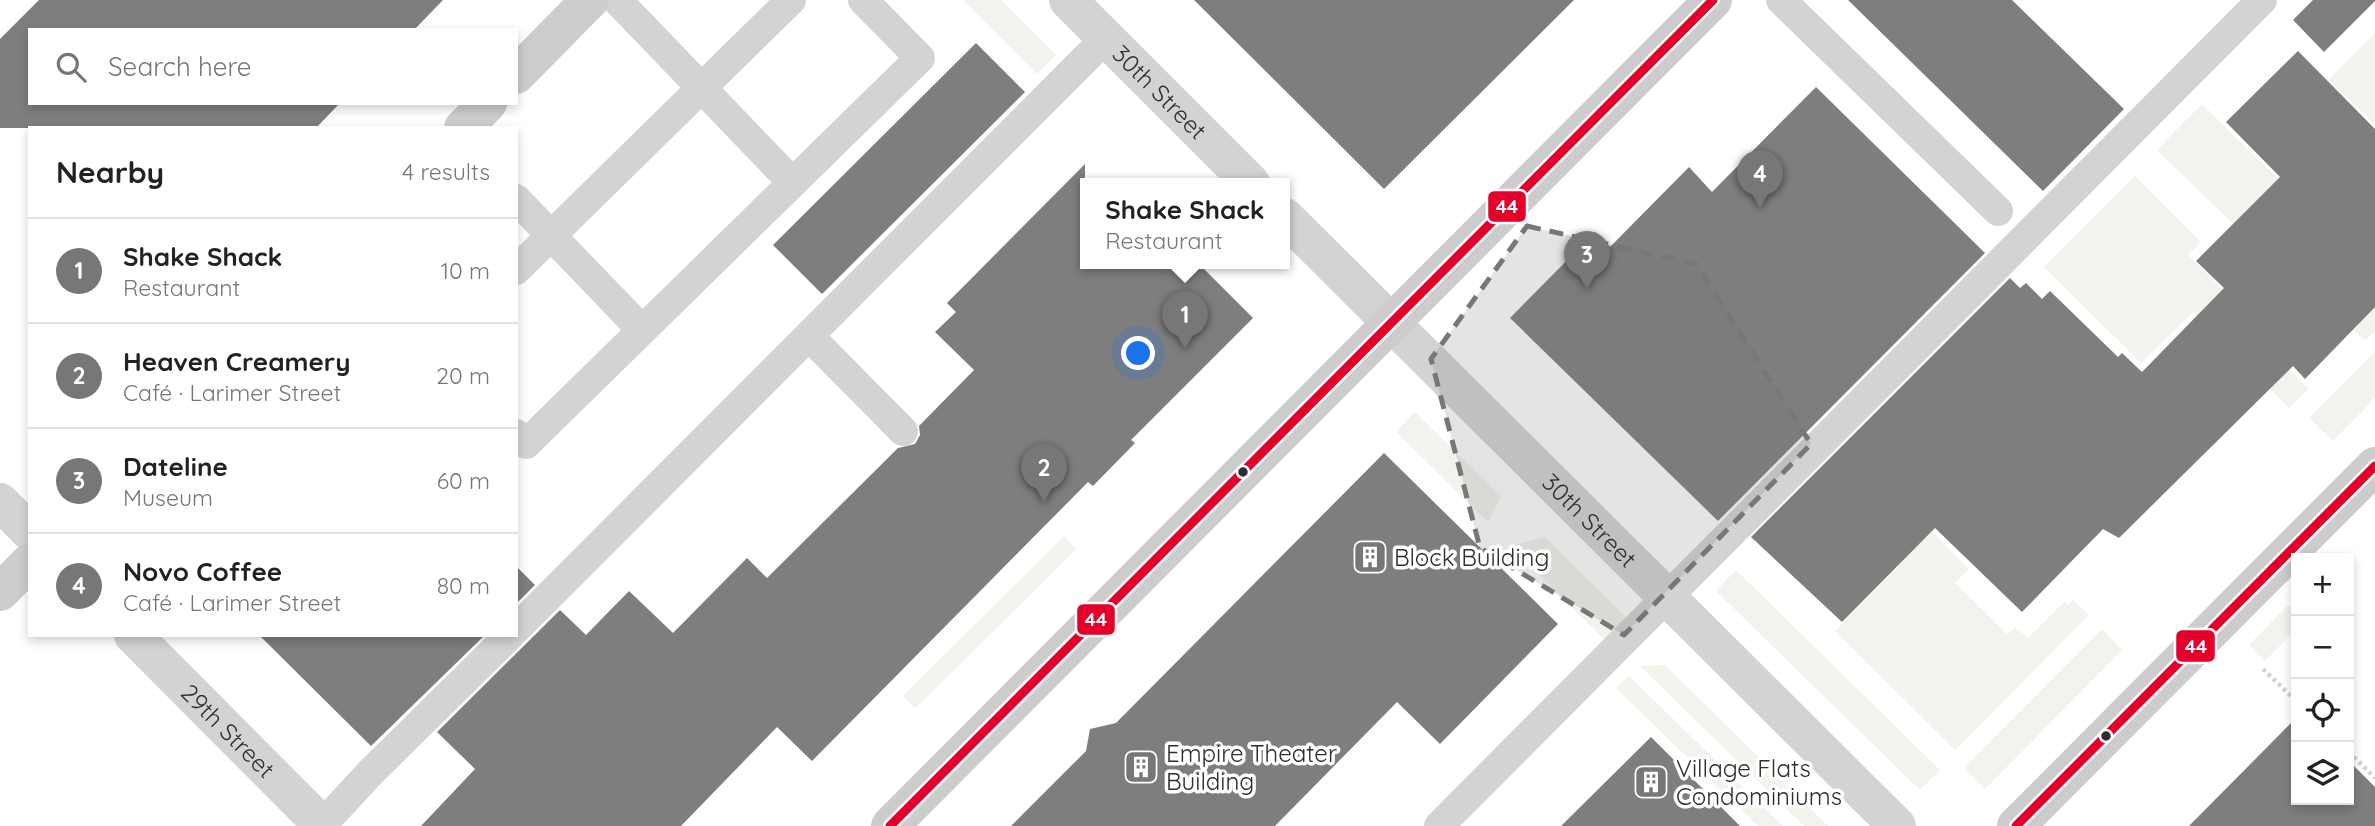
<!DOCTYPE html>
<meta charset="utf-8">
<style>
:root{--surface:#fff;--page:#f6f6f6;--text:#222;--muted:#767676;--line:#e0e0e0;--accent:#777}
body{margin:0;font-family:Quicksand,sans-serif;background:var(--page);color:var(--text)}
.controls{position:absolute;right:21px;bottom:21px;display:grid;overflow:hidden;border-radius:0px;box-shadow:0 4px 10px #0003}
.controls button{width:63px;height:63px;display:grid;place-items:center;padding:0;border:0;border-bottom:2px solid var(--line);background:var(--surface);color:var(--text);font:35px sans-serif}
.you{position:absolute;left:1139px;top:354px;width:24px;height:24px;margin:-18px;border:5px solid #fff;border-radius:50%;background:#1a73e8;box-shadow:0 0 0 10px #1a73e833}
.badge{display:grid;place-items:center;width:46px;height:46px;border-radius:50%;background:var(--accent);color:#fff;font-size:23px;font-weight:700}
.pin{position:absolute;translate:-50% -58px;filter:drop-shadow(0 2px 4px #0008)}
.pin::after{content:'';position:absolute;top:37px;width:24px;height:21px;background:inherit;clip-path:polygon(0 0,100% 0,50% 100%)}
.popup{position:absolute;left:1080px;top:178px;width:210px;height:91px;box-sizing:border-box;display:grid;place-content:center;border-radius:0px;background:var(--surface);filter:drop-shadow(0 2px 5px #0005);font-size:23px;white-space:nowrap;color:var(--muted)}
.popup b{font-size:26px;color:var(--text)}
.popup::after{content:'';position:absolute;left:50%;top:100%;margin-left:-14px;border:14px solid transparent;border-top-color:var(--surface)}
.list{margin:0;padding:0;list-style:none}
h2{display:flex;justify-content:space-between;align-items:center;height:91px;margin:0;padding:0 28px;font-size:30px}
h2 small{font-size:23px;font-weight:400;color:var(--muted)}
.list li{display:grid;grid-template-columns:46px 1fr auto;gap:21px;align-items:center;box-sizing:border-box;height:105px;padding:0 28px;border-top:2px solid var(--line)}
.list b{display:block;font-size:26px;white-space:nowrap}
.list p{margin:0;font-size:23px;white-space:nowrap;color:var(--muted)}
.list em{font-size:23px;font-style:normal;color:var(--muted)}
.icon{flex:none;width:38px;height:38px;fill:none;stroke:currentColor;stroke-width:2;stroke-linecap:round;stroke-linejoin:round}
.map{position:relative;flex:none;width:2375px;height:826px;overflow:hidden}
.search{position:absolute;background:var(--surface);box-shadow:0 4px 10px #0003;left:28px;top:28px;width:490px;height:77px;display:flex;align-items:center;gap:18px;box-sizing:border-box;padding:0 24px;border-radius:0px;color:var(--muted);font-size:26px}
.panel{position:absolute;background:var(--surface);box-shadow:0 4px 10px #0003;left:28px;top:126px;width:490px;height:511px;border-radius:0px}
.map>svg:first-child{display:block}
</style>
<div class="map">
<svg width="2375" height="826" viewBox="0 0 2375 826">
<rect width="100%" height="100%" fill="#fff"/>
<!-- green -->
<path fill="#f0f4ec" d="M 963,0 L 1001,0 L 1056,55 L 1037,74 Z
M 2375,33 L 2375,125 L 2329,79 Z
M 2202,104 L 2366,264 L 2375,286 L 2375,331 L 2365,341 L 2296,274 L 2290,279 L 2157,150 Z
M 2135,176 L 2201,242 L 2188,255 L 2285,352 L 2279,359 L 2309,389 L 2289,408 L 2193,312 L 2141,363 L 2044,267 Z
M 2375,352 L 2375,398 L 2333,441 L 2309,418 Z
M 1415,412 L 1501,496 L 1488,522 L 1396,432 Z
M 1930,530 L 1969,569 L 1955,583 L 2007,634 L 2015,627 L 2028,638 L 2065,601 L 2068,605 L 2073,600 L 2089,615 L 1955,750 L 1835,631 L 1899,566 L 1870,537 Z
M 1064,536 L 1076,549 L 915,709 L 903,696 Z
M 1545,537 L 1627,618 L 1605,640 L 1510,546 Z
M 1736,570 L 1940,770 L 1920,790 L 1716,591 Z
M 2296,605 L 2296,629 L 2265,661 L 2249,645 L 2287,606 Z
M 2102,629 L 2122,650 L 1985,789 L 1964,768 Z
M 1665,665 L 1828,826 L 1804,826 L 1640,666 Z
M 1629,676 L 1783,826 L 1758,826 L 1616,688 Z"/>
<!-- building -->
<path fill="#7e7e7e" d="M 39,0 L 443,0 L 414,30 L 30,30 L 30,103 L 340,103 L 316,128 L 0,128 L 0,39 Z
M 1194,0 L 1574,0 L 1384,189 Z
M 1848,0 L 2012,0 L 2124,109 L 2043,191 Z
M 2313,0 L 2375,0 L 2375,1 L 2324,52 L 2293,20 Z
M 976,43 L 1025,92 L 822,294 L 773,245 Z
M 2298,51 L 2375,129 L 2375,307 L 2305,379 L 2293,366 L 2119,538 L 2103,529 L 2022,612 L 1935,528 L 1842,622 L 1751,537 L 2010,278 L 2020,288 L 2026,283 L 2042,299 L 2050,291 L 2118,357 L 2122,353 L 2142,372 L 2224,288 L 2196,261 L 2280,177 L 2226,122 Z
M 1816,87 L 1985,253 L 1718,521 L 1510,318 L 1595,232 L 1610,247 L 1689,167 L 1712,192 Z
M 1085,164 L 1085,263 L 1198,263 L 1253,318 L 1131,440 L 1135,443 L 1093,486 L 1088,482 L 812,761 L 777,727 L 681,826 L 421,826 L 475,769 L 437,732 L 560,610 L 586,635 L 629,591 L 673,633 L 747,558 L 767,578 L 898,448 L 915,444 L 920,435 L 919,426 L 974,370 L 935,332 L 956,312 L 947,303 Z
M 1384,453 L 1558,624 L 1440,744 L 1397,702 L 1275,826 L 1011,826 L 1086,751 L 1090,729 L 1116,723 Z
M 516,566 L 535,585 L 516,604 Z
M 259,635 L 485,635 L 371,746 Z
M 2296,718 L 2296,800 L 2349,800 L 2349,761 L 2375,787 L 2375,826 L 2189,826 Z
M 1651,737 L 1740,826 L 1561,826 Z"/>
<g fill="none" stroke-linecap="round" stroke-linejoin="round">
<!-- path -->
<path stroke="#d3d3d3" stroke-width="4.5" stroke-dasharray="3.5 3.5" stroke-linecap="butt" d="M 2263,669 L 2296,701
M 2349,752 L 2375,778"/>
<!-- lane -->
<path stroke="#d3d3d3" stroke-width="30" d="M 617,0 L 792,182
M 1781,0 L 1998,211
M 516,199 L 642,330
M 516,270 L 791,0
M 809,336 L 903,431
M 516,434 L 526,444 L 920,58 L 863,0
M 516,629 L 1106,38
M 321,826 L 370,773 L 510,635
M 1439,826 L 2262,0"/>
<!-- street -->
<g stroke="#d3d3d3" stroke-width="38">
<path id="s1" d="M 1068,0 L 1251,183"/>
<path id="s2" d="M 1285,217 L 1897,826"/>
<path d="M 0,502 L 30,532"/>
<path id="s3" d="M 133,635 L 323,826"/>
</g>
<!-- secondary -->
<path stroke="#ccc" stroke-width="38" d="M 516,75 L 590,0
M 463,128 L 488,103
M 0,592 L 30,562
M 890,826 L 1713,0
M 2016,826 L 2375,466"/>
<defs>
<path id="bus-1" d="M 890,826 L 1713,0
M 2016,826 L 2375,466"/>
</defs>
<!-- bus-1 casing -->
<use href="#bus-1" stroke="#fff" stroke-width="14"/>
<!-- bus-1 -->
<use href="#bus-1" stroke="#e4002b" stroke-width="9"/>
</g>
<!-- marked area -->
<path fill="#777" fill-opacity="0.2" stroke="#777" stroke-width="5" stroke-dasharray="14 9" stroke-linejoin="round" d="M 1527,226 L 1696,264 L 1811,444 L 1624,635 L 1480,548 L 1431,359 Z"/>
<!-- icons -->
<defs>
<symbol id="building-square" viewBox="-11 -11 22 22"><rect x="-9" y="-9" width="18" height="18" rx="4" fill="#777" stroke="#fff"/><path d="M-4-6H4V6H1V3H-1V6H-4ZM-2.5-4.3h1.7v1.8h-1.7ZM.8-4.3h1.7v1.8H.8ZM-2.5-1h1.7V.8h-1.7ZM.8-1h1.7V.8H.8Z" fill="#fff"/></symbol>
</defs>
<g fill-rule="evenodd">
<use href="#building-square" x="1351" y="538" width="38" height="38"/>
<use href="#building-square" x="1122" y="748" width="38" height="38"/>
<use href="#building-square" x="1632" y="763" width="38" height="38"/>
</g>
<!-- markers -->
<g fill="#2e2e2e" stroke="#fff" stroke-width="2.5">
<circle cx="1243" cy="472" r="6"/>
<circle cx="2106" cy="736" r="6"/>
</g>
<g text-anchor="middle" dominant-baseline="central" stroke-width="7" stroke-linejoin="round" paint-order="stroke">
<!-- street labels -->
<g font-size="24" fill="#2e2e2e" stroke="#fff">
<text stroke="none"><textPath href="#s1" startOffset="130">30th Street</textPath></text>
<text stroke="none"><textPath href="#s2" startOffset="430">30th Street</textPath></text>
<text stroke="none"><textPath href="#s3" startOffset="135">29th Street</textPath></text>
</g>
<!-- poi labels -->
<g font-size="24" fill="#2e2e2e" stroke="#fff" text-anchor="start">
<text x="1394" y="557">Block Building</text>
<text x="1166" y="753">Empire Theater<tspan x="1166" dy="28">Building</tspan></text>
<text x="1676" y="768">Village Flats<tspan x="1676" dy="28">Condominiums</tspan></text>
</g>
</g>
<g stroke="#fff" stroke-width="2.5">
<rect x="1487" y="190" width="40" height="33" rx="7" fill="#e4002b"/>
<rect x="1076" y="603" width="40" height="33" rx="7" fill="#e4002b"/>
<rect x="2175" y="629" width="41" height="34" rx="7" fill="#e4002b"/>
</g>
<g font-size="19" text-anchor="middle" font-weight="bold" fill="#fff">
<text x="1507" y="213">44</text>
<text x="1096" y="626">44</text>
<text x="2196" y="653">44</text>
</g>
</svg>
<div class="controls">
<button>+</button>
<button>−</button>
<button><svg class="icon" aria-label="locate" viewBox="0 0 24 24"><circle cx="12" cy="12" r="6"/><path d="M12 2v4M12 18v4M2 12h4M18 12h4"/></svg></button>
<button><svg class="icon" aria-label="layers" viewBox="0 0 24 24"><path d="M12 4l9 5-9 5-9-5zM3 14l9 5 9-5"/></svg></button>
</div>
<div class="you"></div>
<div class="pin badge" style="left:1185px;top:349px">1</div>
<div class="popup"><b>Shake Shack</b>Restaurant</div>
<div class="pin badge" style="left:1044px;top:502px">2</div>
<div class="pin badge" style="left:1587px;top:289px">3</div>
<div class="pin badge" style="left:1760px;top:208px">4</div>
<div class="search"><svg class="icon" aria-label="search" viewBox="0 0 24 24"><circle cx="10" cy="10" r="6"/><path d="M15 15l6 6"/></svg>Search here</div>
<section class="panel">
<h2>Nearby<small>4 results</small></h2>
<ul class="list">
<li><span class="badge">1</span><div><b>Shake Shack</b><p>Restaurant</p></div><em>10 m</em></li>
<li><span class="badge">2</span><div><b>Heaven Creamery</b><p>Café · Larimer Street</p></div><em>20 m</em></li>
<li><span class="badge">3</span><div><b>Dateline</b><p>Museum</p></div><em>60 m</em></li>
<li><span class="badge">4</span><div><b>Novo Coffee</b><p>Café · Larimer Street</p></div><em>80 m</em></li>
</ul>
</section>
</div>
